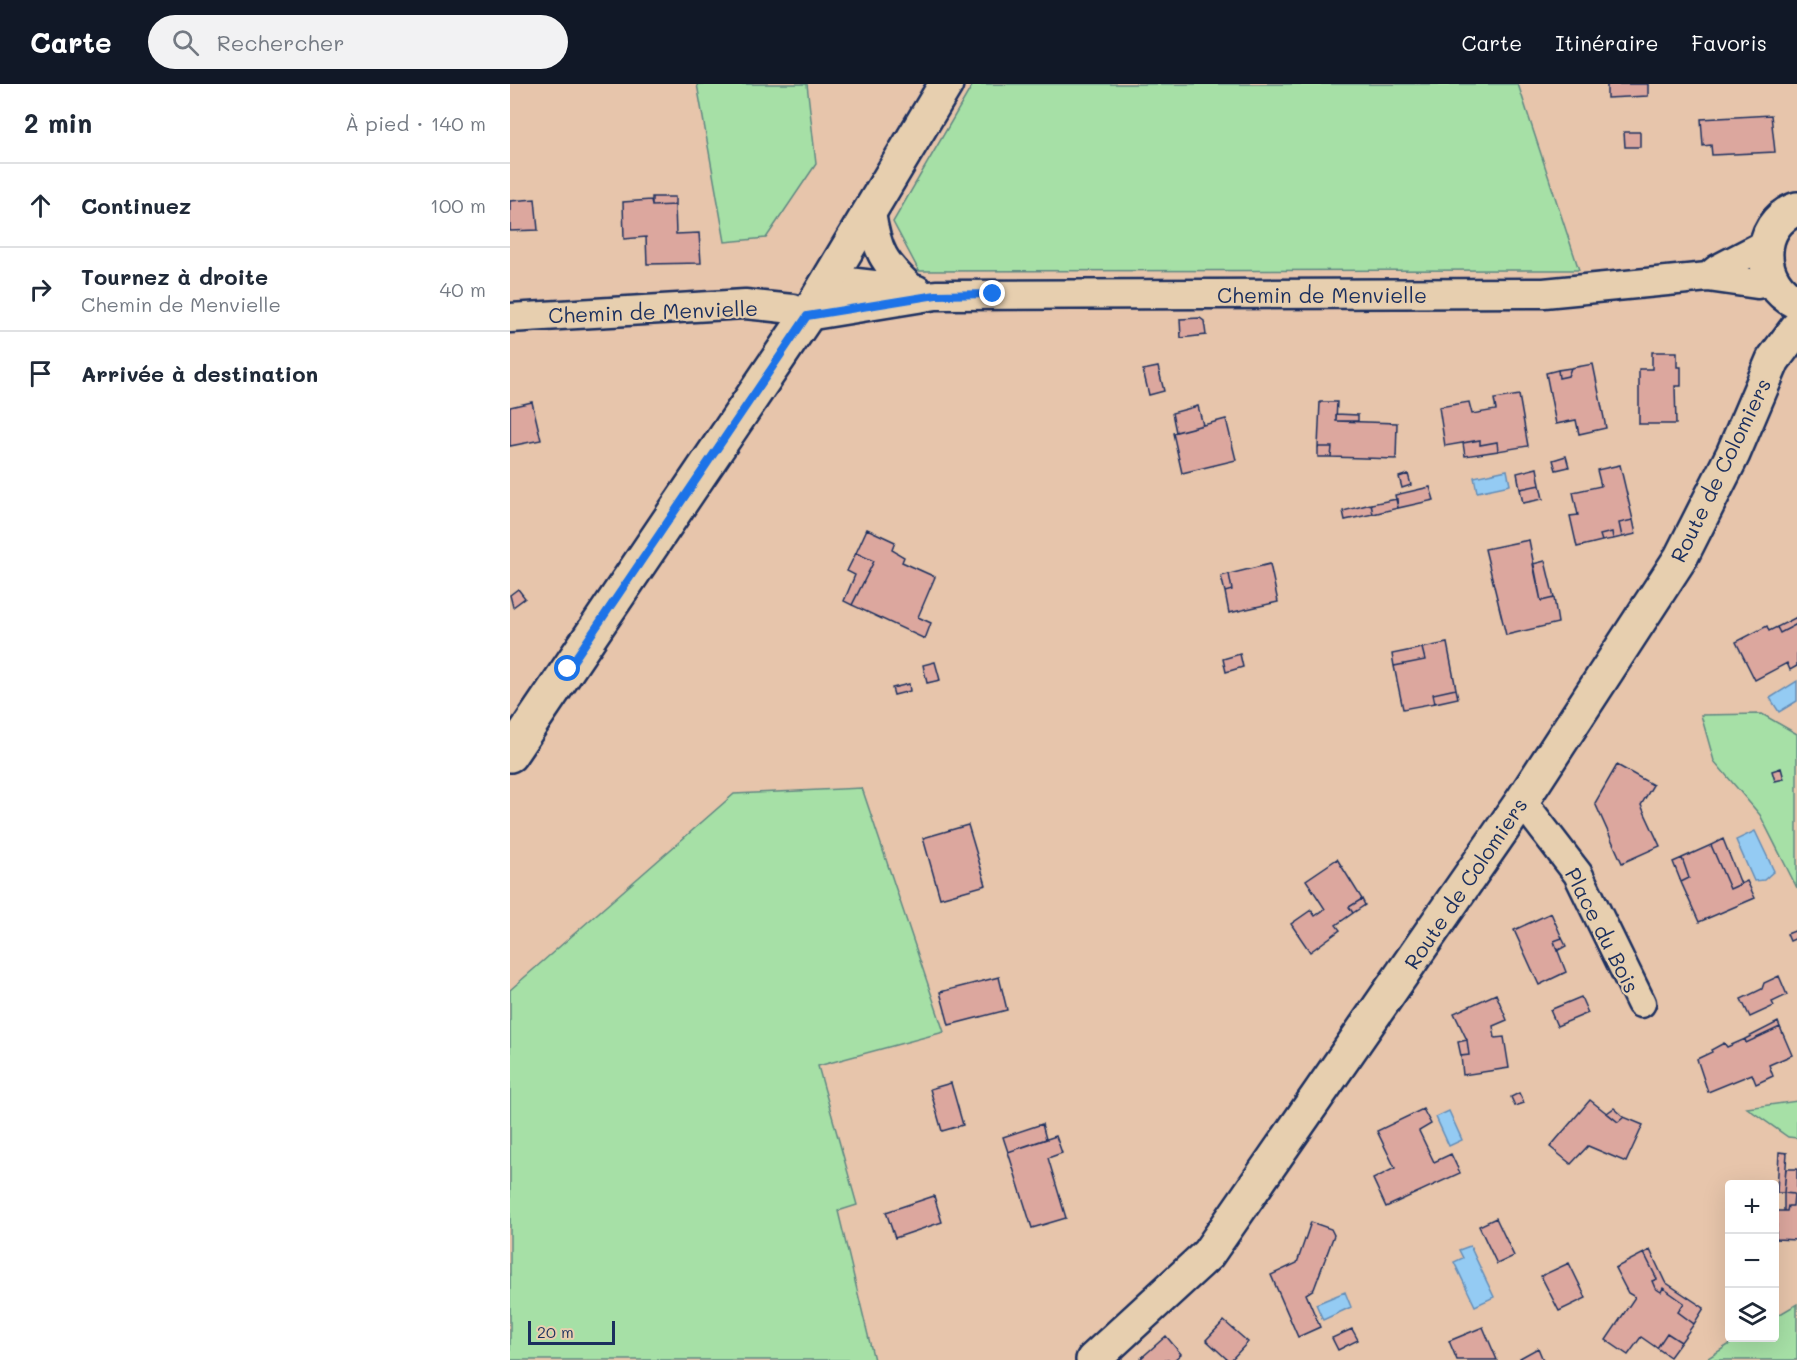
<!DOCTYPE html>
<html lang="fr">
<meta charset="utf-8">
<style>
:root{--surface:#fff;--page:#f2f2f3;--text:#1f2937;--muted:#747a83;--line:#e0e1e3;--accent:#111827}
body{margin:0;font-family:Mali,sans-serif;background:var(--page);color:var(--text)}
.controls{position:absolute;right:18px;bottom:18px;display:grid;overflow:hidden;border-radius:6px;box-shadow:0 6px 24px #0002}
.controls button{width:54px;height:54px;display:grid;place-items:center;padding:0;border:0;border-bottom:2px solid var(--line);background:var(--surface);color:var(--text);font:30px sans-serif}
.scale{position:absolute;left:18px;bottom:15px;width:87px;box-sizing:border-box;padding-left:6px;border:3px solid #1b2f5e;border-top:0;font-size:16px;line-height:21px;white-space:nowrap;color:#1b2f5e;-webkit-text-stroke:4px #e7cfaf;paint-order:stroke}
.stop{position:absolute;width:18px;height:18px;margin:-14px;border:4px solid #1a73e8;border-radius:50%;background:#fff}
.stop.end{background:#1a73e8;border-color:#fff;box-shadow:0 2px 6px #0008}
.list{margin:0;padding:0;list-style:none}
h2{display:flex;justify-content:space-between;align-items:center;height:78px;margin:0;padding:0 24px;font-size:26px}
h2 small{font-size:20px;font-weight:400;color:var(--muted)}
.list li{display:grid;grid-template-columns:39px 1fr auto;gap:18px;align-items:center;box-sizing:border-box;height:84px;padding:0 24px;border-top:2px solid var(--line)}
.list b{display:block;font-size:22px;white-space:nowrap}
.list p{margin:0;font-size:20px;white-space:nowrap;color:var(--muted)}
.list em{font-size:20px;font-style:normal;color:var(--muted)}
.icon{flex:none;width:33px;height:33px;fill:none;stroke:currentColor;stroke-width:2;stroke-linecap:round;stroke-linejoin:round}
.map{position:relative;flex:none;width:1287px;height:1276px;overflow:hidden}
header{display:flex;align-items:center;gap:36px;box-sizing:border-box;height:84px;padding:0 30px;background:var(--accent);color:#fff}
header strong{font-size:28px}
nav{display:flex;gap:33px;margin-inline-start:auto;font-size:21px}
.search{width:420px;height:54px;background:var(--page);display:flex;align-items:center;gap:15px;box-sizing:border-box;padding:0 21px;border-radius:33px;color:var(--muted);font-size:22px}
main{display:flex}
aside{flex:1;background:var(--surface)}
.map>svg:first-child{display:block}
</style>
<header>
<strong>Carte</strong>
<div class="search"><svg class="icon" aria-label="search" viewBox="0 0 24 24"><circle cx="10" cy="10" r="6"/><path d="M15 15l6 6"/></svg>Rechercher</div>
<nav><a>Carte</a><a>Itinéraire</a><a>Favoris</a></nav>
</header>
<main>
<aside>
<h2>2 min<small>À pied · 140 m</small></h2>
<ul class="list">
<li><svg class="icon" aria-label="ahead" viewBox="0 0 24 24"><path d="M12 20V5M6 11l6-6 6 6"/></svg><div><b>Continuez</b></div><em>100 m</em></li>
<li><svg class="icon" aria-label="right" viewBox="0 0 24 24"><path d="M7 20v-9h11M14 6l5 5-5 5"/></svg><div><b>Tournez à droite</b><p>Chemin de Menvielle</p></div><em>40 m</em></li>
<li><svg class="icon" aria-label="arrive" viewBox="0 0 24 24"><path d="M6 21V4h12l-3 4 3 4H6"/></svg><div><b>Arrivée à destination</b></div></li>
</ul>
</aside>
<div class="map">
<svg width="1287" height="1276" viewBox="0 0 1287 1276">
<rect width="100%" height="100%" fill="#e7c5ab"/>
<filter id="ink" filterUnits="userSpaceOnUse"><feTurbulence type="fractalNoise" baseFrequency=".0167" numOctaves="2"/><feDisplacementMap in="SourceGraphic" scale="12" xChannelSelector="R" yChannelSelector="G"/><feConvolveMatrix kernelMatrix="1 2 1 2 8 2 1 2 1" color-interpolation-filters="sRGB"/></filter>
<g filter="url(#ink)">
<!-- green -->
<path fill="#a6e0a6" stroke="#608882" stroke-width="1.5" d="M 187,0 L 297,0 L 306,80 L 256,154 L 215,158 Z
M 463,0 L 1008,0 L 1069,186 L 409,187 L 383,138 Z
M 1252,630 L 1287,650 L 1287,804 L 1250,731 L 1204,677 L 1191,631 Z
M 352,704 L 434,948 L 308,982 L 347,1121 L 328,1127 L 364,1276 L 0,1276 L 0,906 L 224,710 Z
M 1287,1017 L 1287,1054 L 1278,1053 L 1237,1024 Z
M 1287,1220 L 1287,1276 L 1195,1276 L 1229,1254 L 1264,1254 L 1265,1233 Z"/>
<!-- water -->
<path fill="#94cbf3" stroke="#648db7" stroke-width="1.5" d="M 997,386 L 1000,401 L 967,408 L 964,393 Z
M 1287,597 L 1287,617 L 1269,628 L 1260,614 Z
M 1245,747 L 1264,787 L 1254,796 L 1244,797 L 1226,756 Z
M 939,1027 L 952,1056 L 939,1062 L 926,1033 Z
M 960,1162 L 984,1213 L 965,1222 L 944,1178 L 953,1174 L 949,1166 Z
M 835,1208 L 841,1223 L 813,1236 L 806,1220 Z"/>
<!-- building -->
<path fill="#dca79e" stroke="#1b2f5e" stroke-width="1.5" d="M 1097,0 L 1138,0 L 1138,12 L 1097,14 Z
M 1261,31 L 1265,68 L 1202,71 L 1201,61 L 1193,62 L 1191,35 Z
M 1114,48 L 1130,48 L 1130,63 L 1115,63 Z
M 142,113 L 165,113 L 165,121 L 142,122 Z
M 25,115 L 28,146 L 0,147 L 0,117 Z
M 141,116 L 142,122 L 165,121 L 166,150 L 189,149 L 191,179 L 137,180 L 136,153 L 114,155 L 113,118 Z
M 690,234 L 694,237 L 696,251 L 671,254 L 670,235 Z
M 1142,268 L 1167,268 L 1167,283 L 1171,283 L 1171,302 L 1165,302 L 1166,340 L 1129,340 L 1129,285 L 1142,285 Z
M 1083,280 L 1096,344 L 1069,350 L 1066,336 L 1046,340 L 1036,289 L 1048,286 L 1049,294 L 1058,292 L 1061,284 Z
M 648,283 L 654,307 L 639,311 L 633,286 Z
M 1061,284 L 1058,292 L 1049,294 L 1048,286 Z
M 1009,311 L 1018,362 L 988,367 L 987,358 L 970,361 L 970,356 L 935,362 L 929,323 L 959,318 L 962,330 L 986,326 L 984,315 Z
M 22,318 L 31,356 L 0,362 L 0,323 Z
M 810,318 L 827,318 L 826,337 L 887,339 L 886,375 L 821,373 L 822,363 L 808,363 Z
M 688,322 L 693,341 L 666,348 L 662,329 Z
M 826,330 L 848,331 L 848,337 L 826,337 Z
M 716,335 L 726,376 L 672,389 L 663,349 Z
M 970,356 L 970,361 L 987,358 L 988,367 L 955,372 L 953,359 Z
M 808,363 L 822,363 L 821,373 L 808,373 Z
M 1056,372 L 1059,383 L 1046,386 L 1043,376 Z
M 1110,381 L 1123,436 L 1109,439 L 1112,453 L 1103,455 L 1102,448 L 1090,451 L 1092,457 L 1067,463 L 1060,432 L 1068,431 L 1063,408 L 1091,402 L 1087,386 Z
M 1027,384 L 1030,401 L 1010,405 L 1007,389 Z
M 898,390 L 901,401 L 892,404 L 889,393 Z
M 1030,401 L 1033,415 L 1013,419 L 1010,405 Z
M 920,403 L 924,416 L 888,424 L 885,411 Z
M 887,415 L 888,424 L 863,430 L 861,420 Z
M 861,420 L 863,430 L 835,436 L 833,427 Z
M 1123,436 L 1126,450 L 1112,453 L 1109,439 Z
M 357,445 L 385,458 L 382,466 L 394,473 L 392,478 L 425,493 L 408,533 L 421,539 L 415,555 L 342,521 L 364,477 L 346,469 Z
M 1102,448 L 1103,455 L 1092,457 L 1090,451 Z
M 1019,456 L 1031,517 L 1044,514 L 1048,539 L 996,551 L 975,465 Z
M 346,469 L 364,477 L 342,521 L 334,517 L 345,491 L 337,487 Z
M 1035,477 L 1044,514 L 1031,517 L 1023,480 Z
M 760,480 L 768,518 L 719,529 L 715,508 L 722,506 L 719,490 Z
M 719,490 L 722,506 L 715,508 L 711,492 Z
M 8,505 L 15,514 L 3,523 L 0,511 Z
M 1287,533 L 1287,540 L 1270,549 L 1267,543 Z
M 1287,540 L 1287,582 L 1280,586 L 1277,579 L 1245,596 L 1226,558 L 1257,542 L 1259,547 L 1267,543 L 1270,549 Z
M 937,559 L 946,605 L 923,610 L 925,619 L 893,625 L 884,582 L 915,576 L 912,564 Z
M 912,564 L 915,576 L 884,582 L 882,570 Z
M 730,570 L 733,583 L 716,588 L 713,575 Z
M 425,578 L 430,596 L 417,599 L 413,581 Z
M 399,600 L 400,607 L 384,611 L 382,604 Z
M 946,605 L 948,614 L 925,619 L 923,610 Z
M 1107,681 L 1143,701 L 1131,721 L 1150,762 L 1112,779 L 1085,719 Z
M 1271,684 L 1274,695 L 1265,697 L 1262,687 Z
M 458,741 L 476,801 L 430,814 L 413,754 Z
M 1213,755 L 1231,800 L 1220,805 L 1201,761 Z
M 1201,761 L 1220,805 L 1237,797 L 1245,814 L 1189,838 L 1171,798 L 1179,794 L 1172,774 Z
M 1172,774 L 1179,794 L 1171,798 L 1163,778 Z
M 827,775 L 852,815 L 839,823 L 843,829 L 826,841 L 830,846 L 800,868 L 781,840 L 801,826 L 805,832 L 815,825 L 796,796 Z
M 852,815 L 855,821 L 843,829 L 839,823 Z
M 1041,829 L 1052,854 L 1044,857 L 1056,888 L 1029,901 L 1004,846 Z
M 1287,846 L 1287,854 L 1280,857 L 1277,850 Z
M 1052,854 L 1056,862 L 1047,867 L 1044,857 Z
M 1269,892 L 1277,911 L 1262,918 L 1264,922 L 1240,933 L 1231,915 L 1252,905 L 1254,899 Z
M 489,893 L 497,926 L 439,941 L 430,908 Z
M 986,910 L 997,936 L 983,942 L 985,954 L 994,953 L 999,984 L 953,991 L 951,972 L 959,971 L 957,956 L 944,929 Z
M 1071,913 L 1078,929 L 1047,942 L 1040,926 Z
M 1268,938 L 1270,943 L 1236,959 L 1235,955 Z
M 1270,943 L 1282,971 L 1259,981 L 1263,992 L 1246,1000 L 1242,990 L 1198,1008 L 1187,975 L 1202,968 L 1201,966 L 1214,959 L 1217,963 L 1235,955 L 1236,959 Z
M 957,956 L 959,971 L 951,972 L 948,958 Z
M 441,999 L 453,1041 L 432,1047 L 420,1005 Z
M 1009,1009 L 1014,1019 L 1005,1022 L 1001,1013 Z
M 1080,1016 L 1108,1038 L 1114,1033 L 1133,1041 L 1116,1078 L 1078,1062 L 1061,1080 L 1040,1063 Z
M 1104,1024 L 1114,1033 L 1108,1038 L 1097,1029 Z
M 913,1025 L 921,1040 L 909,1047 L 924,1078 L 941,1070 L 950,1089 L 876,1123 L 863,1095 L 885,1084 L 867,1047 Z
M 532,1040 L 536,1055 L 498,1068 L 493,1053 Z
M 546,1052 L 552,1069 L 538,1074 L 556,1134 L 522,1144 L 498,1068 Z
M 1269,1068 L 1277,1069 L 1274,1109 L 1267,1109 Z
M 1276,1085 L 1287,1085 L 1287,1156 L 1266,1155 L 1267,1127 L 1277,1127 L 1278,1122 L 1283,1122 L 1284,1110 L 1274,1109 Z
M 1274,1109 L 1284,1110 L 1283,1122 L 1278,1122 L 1277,1127 L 1274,1127 Z
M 424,1112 L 432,1138 L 385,1154 L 376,1128 Z
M 986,1134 L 1004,1172 L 987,1180 L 969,1142 Z
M 801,1138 L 821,1145 L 824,1151 L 804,1205 L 796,1210 L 810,1243 L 788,1253 L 761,1191 L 787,1179 Z
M 1140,1166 L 1155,1198 L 1194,1224 L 1184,1240 L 1168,1228 L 1174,1219 L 1153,1204 L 1151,1208 L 1145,1204 L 1142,1197 L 1147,1195 L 1134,1169 Z
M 1134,1169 L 1147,1195 L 1142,1197 L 1145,1204 L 1151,1208 L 1153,1204 L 1174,1219 L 1168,1228 L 1184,1240 L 1171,1258 L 1157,1249 L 1147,1264 L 1131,1253 L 1118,1271 L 1096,1256 L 1125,1213 L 1118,1209 L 1105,1184 Z
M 1059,1179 L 1076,1214 L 1049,1227 L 1031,1192 Z
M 714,1237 L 738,1258 L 721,1276 L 718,1276 L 696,1256 Z
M 973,1243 L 987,1276 L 947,1276 L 939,1257 Z
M 842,1245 L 848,1256 L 828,1266 L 822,1254 Z
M 1157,1249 L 1171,1258 L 1160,1273 L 1147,1264 Z
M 656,1252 L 671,1270 L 664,1276 L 629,1276 Z
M 1028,1264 L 1033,1276 L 1012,1276 L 1010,1274 Z"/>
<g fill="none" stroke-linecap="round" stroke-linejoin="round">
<defs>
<path id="minor" d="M 361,129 C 367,167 373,178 401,204
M 1198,193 L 1208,185 L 1256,160
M 317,201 L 338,198 L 407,206
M 0,234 L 235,220 L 283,225 L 297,232 L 426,211 L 1034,209 L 1198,193 L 1247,200 L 1262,197
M 1012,717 L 1068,790 L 1131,919"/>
<path id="tertiary" d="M 1287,125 C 1244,140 1247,201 1287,218
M 583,1276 L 698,1170 L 1012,717 L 1171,473 L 1223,370 L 1263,276 L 1287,244"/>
<path id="secondary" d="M 0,671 L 297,232 L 436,0"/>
</defs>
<!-- minor casing -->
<use href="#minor" stroke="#1b2f5e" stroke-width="33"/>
<!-- tertiary casing -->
<use href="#tertiary" stroke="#1b2f5e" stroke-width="38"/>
<!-- secondary casing -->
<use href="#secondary" stroke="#1b2f5e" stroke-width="38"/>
<!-- minor -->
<use href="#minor" stroke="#e7cfaf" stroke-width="28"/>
<!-- tertiary -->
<use href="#tertiary" stroke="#e7cfaf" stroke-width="33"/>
<!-- secondary -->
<use href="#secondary" stroke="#e7cfaf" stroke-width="33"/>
</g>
</g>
<g fill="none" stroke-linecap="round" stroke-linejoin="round" filter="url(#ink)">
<!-- route -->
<path stroke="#1a73e8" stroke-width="8" d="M 58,585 L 297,232 L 426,211 L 483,210"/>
</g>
<g text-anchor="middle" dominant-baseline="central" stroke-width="4.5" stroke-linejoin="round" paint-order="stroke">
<!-- street labels -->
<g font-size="21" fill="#1b2f5e" stroke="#e7cfaf">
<text x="812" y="210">Chemin de Menvielle</text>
<text transform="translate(143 227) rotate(-2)">Chemin de Menvielle</text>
<text transform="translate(1210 386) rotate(-64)">Route de Colomiers</text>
<text transform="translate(955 799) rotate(-56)">Route de Colomiers</text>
<text transform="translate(1093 846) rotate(63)">Place du Bois</text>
</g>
</g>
</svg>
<div class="controls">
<button>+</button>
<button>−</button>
<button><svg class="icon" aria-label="layers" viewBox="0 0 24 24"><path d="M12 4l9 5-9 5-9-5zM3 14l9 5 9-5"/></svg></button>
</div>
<div class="scale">20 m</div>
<div class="stop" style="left:58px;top:585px"></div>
<div class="stop end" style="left:483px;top:210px"></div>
</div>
</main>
